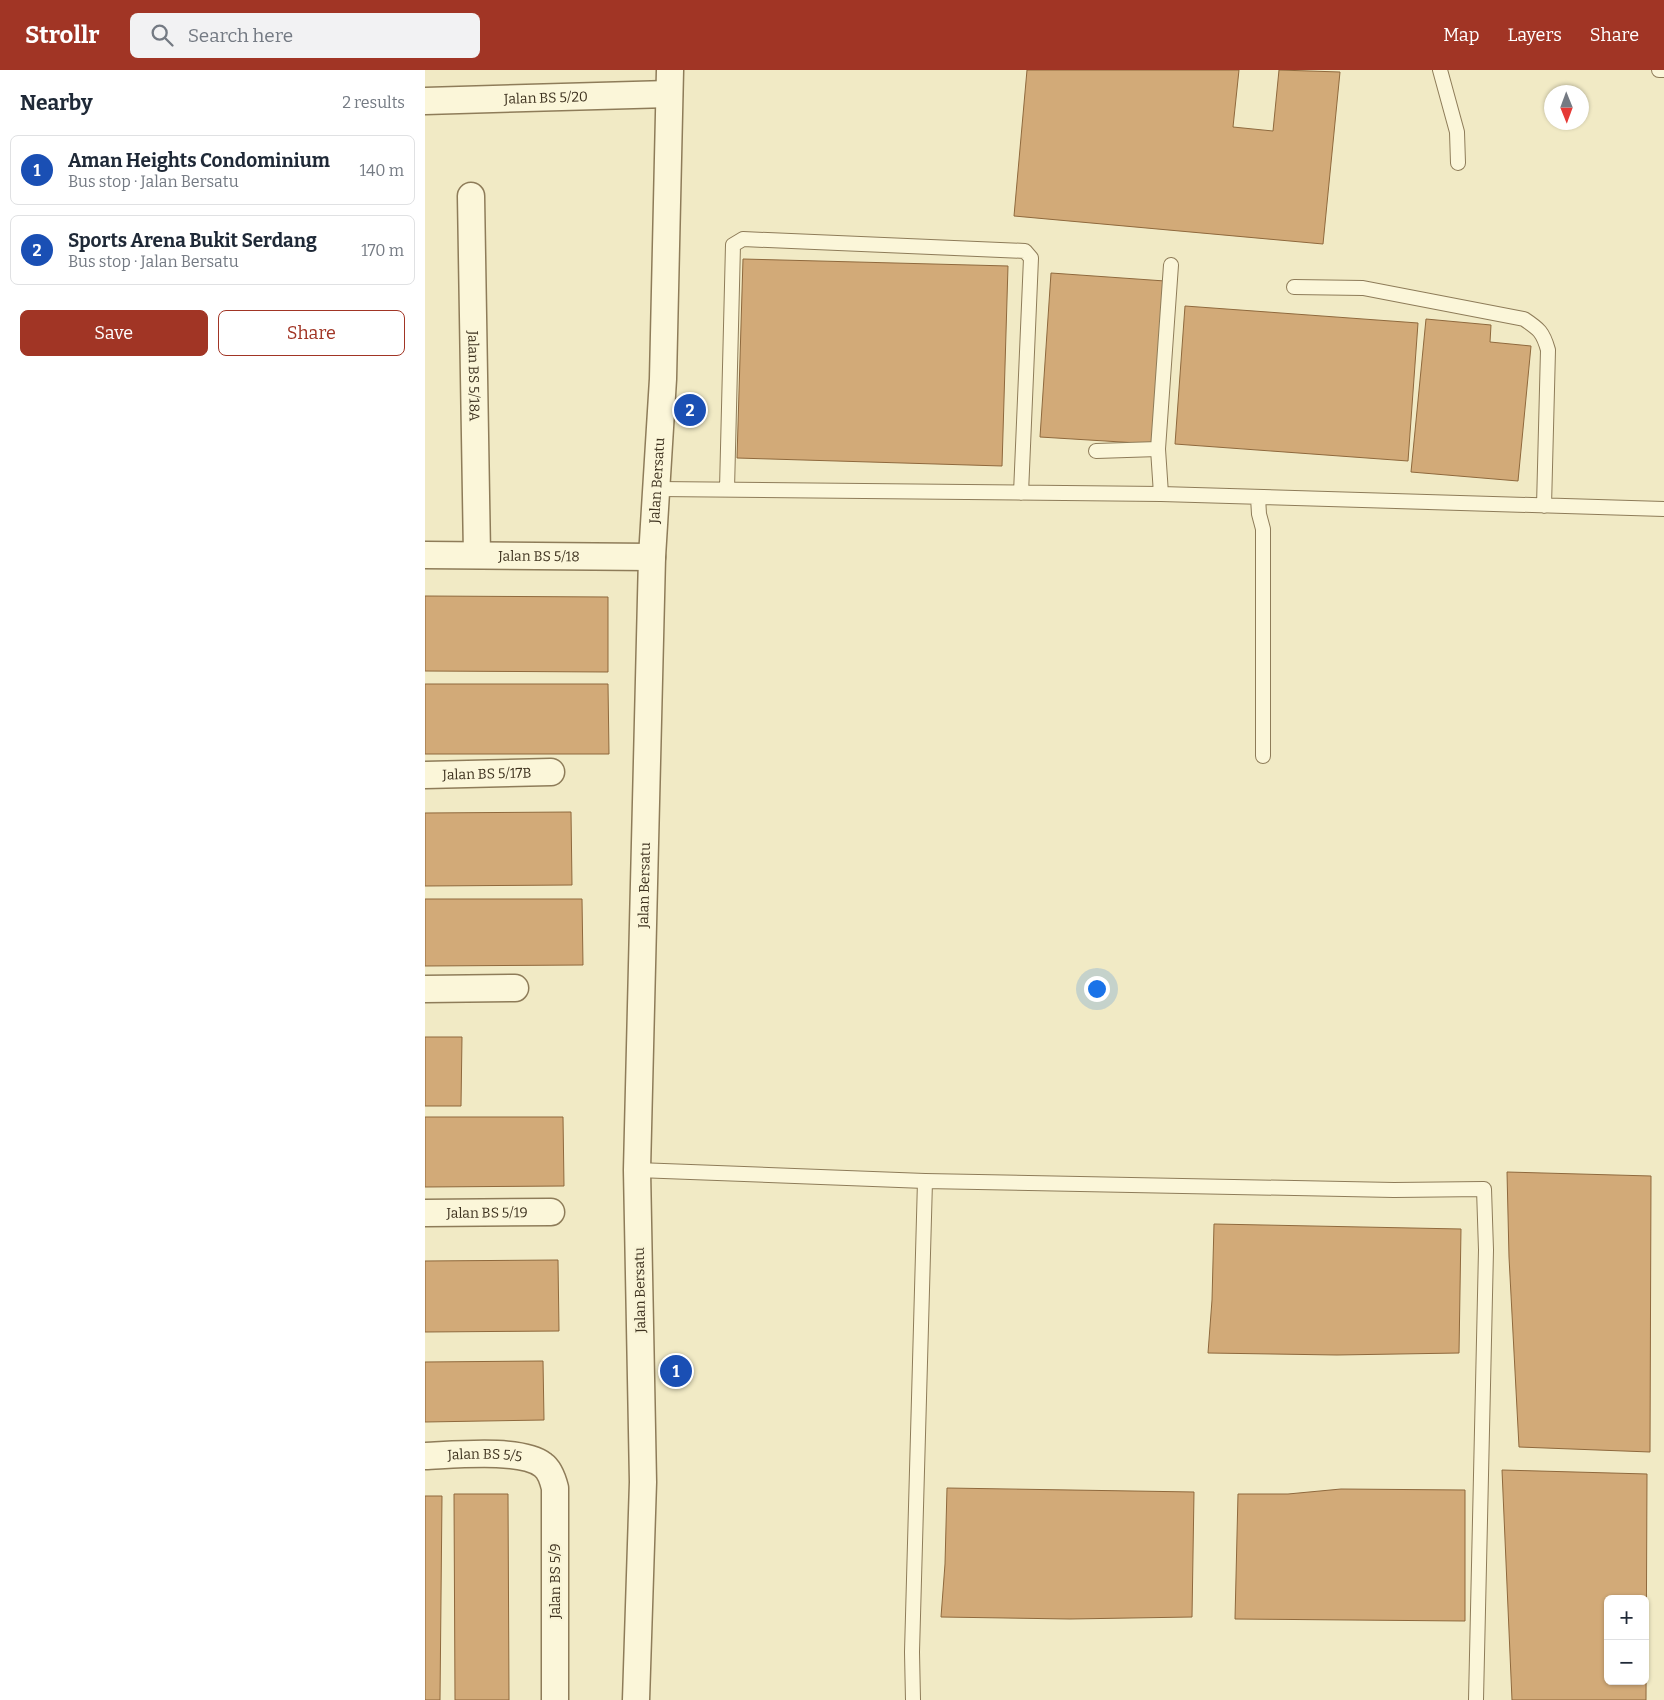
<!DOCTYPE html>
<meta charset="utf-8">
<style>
:root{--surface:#fff;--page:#f2f2f3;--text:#1f2937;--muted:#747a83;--line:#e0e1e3;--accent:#a13525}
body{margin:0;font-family:Bitter,serif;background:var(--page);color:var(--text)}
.controls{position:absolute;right:15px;bottom:15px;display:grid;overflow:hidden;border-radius:8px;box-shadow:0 1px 4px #0004}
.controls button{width:45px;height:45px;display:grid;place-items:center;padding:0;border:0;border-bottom:1px solid var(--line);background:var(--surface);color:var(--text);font:25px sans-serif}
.compass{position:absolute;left:1119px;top:15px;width:45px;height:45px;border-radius:50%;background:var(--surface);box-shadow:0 1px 4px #0004;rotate:179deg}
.you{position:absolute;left:671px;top:918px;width:18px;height:18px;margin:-12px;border:4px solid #fff;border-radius:50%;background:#1a73e8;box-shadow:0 0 0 8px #1a73e833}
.badge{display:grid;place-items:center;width:32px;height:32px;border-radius:50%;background:var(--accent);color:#fff;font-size:16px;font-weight:700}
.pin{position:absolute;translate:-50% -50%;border:2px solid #fff;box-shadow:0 1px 5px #0006}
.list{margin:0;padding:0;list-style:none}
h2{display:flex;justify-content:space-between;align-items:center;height:65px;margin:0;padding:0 20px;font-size:21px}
h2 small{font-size:16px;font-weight:400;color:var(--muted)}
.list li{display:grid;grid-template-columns:32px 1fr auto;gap:15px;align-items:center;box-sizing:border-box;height:70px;margin:0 10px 10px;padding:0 10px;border:1px solid var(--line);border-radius:8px}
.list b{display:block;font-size:19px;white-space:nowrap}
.list p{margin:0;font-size:16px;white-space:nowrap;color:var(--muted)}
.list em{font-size:16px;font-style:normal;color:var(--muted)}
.actions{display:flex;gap:10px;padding:15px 20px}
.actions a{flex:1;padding:11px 0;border:1px solid var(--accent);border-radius:8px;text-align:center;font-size:18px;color:var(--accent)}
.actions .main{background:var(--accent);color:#fff}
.icon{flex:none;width:28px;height:28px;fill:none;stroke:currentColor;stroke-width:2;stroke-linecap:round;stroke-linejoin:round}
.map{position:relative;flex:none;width:1239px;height:1630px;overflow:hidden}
header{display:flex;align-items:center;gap:30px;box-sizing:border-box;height:70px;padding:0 25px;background:var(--accent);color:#fff}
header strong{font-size:24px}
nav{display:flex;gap:28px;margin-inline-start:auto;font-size:18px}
.search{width:350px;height:45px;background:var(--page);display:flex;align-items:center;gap:12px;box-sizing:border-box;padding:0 18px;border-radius:8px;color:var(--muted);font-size:19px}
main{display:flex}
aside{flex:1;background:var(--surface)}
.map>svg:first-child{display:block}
</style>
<header>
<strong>Strollr</strong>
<div class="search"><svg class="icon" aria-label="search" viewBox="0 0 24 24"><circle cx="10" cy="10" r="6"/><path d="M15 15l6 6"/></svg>Search here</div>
<nav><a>Map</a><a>Layers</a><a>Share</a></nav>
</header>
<main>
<aside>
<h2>Nearby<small>2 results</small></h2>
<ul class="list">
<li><span class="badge" style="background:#1a4fb4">1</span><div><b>Aman Heights Condominium</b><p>Bus stop · Jalan Bersatu</p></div><em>140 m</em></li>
<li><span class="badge" style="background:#1a4fb4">2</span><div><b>Sports Arena Bukit Serdang</b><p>Bus stop · Jalan Bersatu</p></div><em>170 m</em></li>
</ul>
<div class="actions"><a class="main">Save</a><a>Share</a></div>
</aside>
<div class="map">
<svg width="1239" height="1630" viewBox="0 0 1239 1630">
<rect width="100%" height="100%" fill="#f1eac5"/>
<!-- building -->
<path fill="#d2aa78" stroke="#8f693d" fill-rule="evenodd" d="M 602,0 L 814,0 L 808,57 L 848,61 L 854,0 L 915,2 L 898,174 L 589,146 Z
M 318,189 L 583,196 L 577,396 L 312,388 Z
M 626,203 L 740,211 L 729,374 L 615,367 Z
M 760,236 L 993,253 L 983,391 L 750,374 Z
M 1001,249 L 1066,255 L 1065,272 L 1106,276 L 1093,411 L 986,402 Z
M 0,526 L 183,527 L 183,602 L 0,601 Z
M 0,614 L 183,614 L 184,684 L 0,684 Z
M 146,742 L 147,815 L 0,816 L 0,743 Z
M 0,829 L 157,829 L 158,895 L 0,896 Z
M 0,967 L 37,967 L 36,1036 L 0,1036 Z
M 0,1047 L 138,1047 L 139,1116 L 0,1117 Z
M 1082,1102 L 1226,1106 L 1225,1382 L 1094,1377 L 1084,1187 Z
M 789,1154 L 1036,1159 L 1034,1283 L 912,1285 L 783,1283 L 787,1230 Z
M 133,1190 L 134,1261 L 0,1262 L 0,1191 Z
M 118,1291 L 119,1350 L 0,1352 L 0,1292 Z
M 1077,1400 L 1222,1404 L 1221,1630 L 1087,1630 ZM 1183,1529 L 1220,1529 L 1220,1611 L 1183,1611 Z
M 522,1418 L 769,1422 L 767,1547 L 645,1549 L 516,1547 L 520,1494 Z
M 916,1419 L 1040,1420 L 1040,1551 L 810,1549 L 813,1424 L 863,1424 Z
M 29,1424 L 83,1424 L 84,1630 L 30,1630 Z
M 0,1426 L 17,1426 L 15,1630 L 0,1630 Z"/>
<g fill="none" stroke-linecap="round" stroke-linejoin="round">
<defs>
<path id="lane" d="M 1015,0 L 1032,62 L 1033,93
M 1234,0 L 1239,0
M 869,217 L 938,218 L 1099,249 C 1114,259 1118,262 1123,280 L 1119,436
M 671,381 L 733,379
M 232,419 L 736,424 L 1239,439
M 302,419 L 308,175 L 318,169 L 600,181 L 606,188 L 596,423
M 736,424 L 733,379 L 746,195
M 833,427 L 834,444 L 838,459 L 838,686
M 212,1100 L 500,1111 L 969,1120 L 1059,1119 L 1061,1180 L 1051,1630
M 488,1630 L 487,1582 L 500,1111"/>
<g id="street">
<path id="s1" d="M 0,31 L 244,24"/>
<path id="s2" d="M 46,126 L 52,485"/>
<path id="s3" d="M 0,485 L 227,487"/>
<path id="s4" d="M 0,705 L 126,702"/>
<path d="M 0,919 L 90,918"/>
<path id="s5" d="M 0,1143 L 126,1142"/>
<path id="s6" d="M 0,1386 C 28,1385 97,1378 118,1395 C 125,1400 128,1410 130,1418 L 130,1630"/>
<path id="s7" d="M 211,1630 L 218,1412 L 212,1100 L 227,487 L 238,309 L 245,0"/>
</g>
</defs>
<!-- lane casing -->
<use href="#lane" stroke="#8e7c59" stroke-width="16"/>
<!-- street casing -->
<use href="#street" stroke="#8e7c59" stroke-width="29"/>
<!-- lane -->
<use href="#lane" stroke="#fbf6d9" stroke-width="14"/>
<!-- street -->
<use href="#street" stroke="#fbf6d9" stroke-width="26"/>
</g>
<g text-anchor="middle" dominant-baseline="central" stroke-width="4.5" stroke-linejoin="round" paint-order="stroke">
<!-- street labels -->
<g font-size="14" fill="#3d311e" stroke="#f8f3d5">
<text stroke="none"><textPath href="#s1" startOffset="121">Jalan BS 5/20</textPath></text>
<text stroke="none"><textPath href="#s2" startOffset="180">Jalan BS 5/18A</textPath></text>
<text stroke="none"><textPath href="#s7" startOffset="1220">Jalan Bersatu</textPath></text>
<text stroke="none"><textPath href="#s3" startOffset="114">Jalan BS 5/18</textPath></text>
<text stroke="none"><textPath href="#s4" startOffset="62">Jalan BS 5/17B</textPath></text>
<text stroke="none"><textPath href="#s7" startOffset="815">Jalan Bersatu</textPath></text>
<text stroke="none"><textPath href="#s5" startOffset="62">Jalan BS 5/19</textPath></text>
<text transform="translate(215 1220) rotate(-91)">Jalan Bersatu</text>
<text stroke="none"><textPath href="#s6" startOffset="60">Jalan BS 5/5</textPath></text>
<text transform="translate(130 1511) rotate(-90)">Jalan BS 5/9</text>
</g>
</g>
</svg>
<div class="controls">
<button>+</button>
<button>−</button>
</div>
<svg class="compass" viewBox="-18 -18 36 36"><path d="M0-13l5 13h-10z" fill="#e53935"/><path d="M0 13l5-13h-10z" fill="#747a83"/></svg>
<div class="you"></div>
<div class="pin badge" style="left:251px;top:1301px;background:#1a4fb4">1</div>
<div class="pin badge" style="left:265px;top:340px;background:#1a4fb4">2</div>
</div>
</main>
